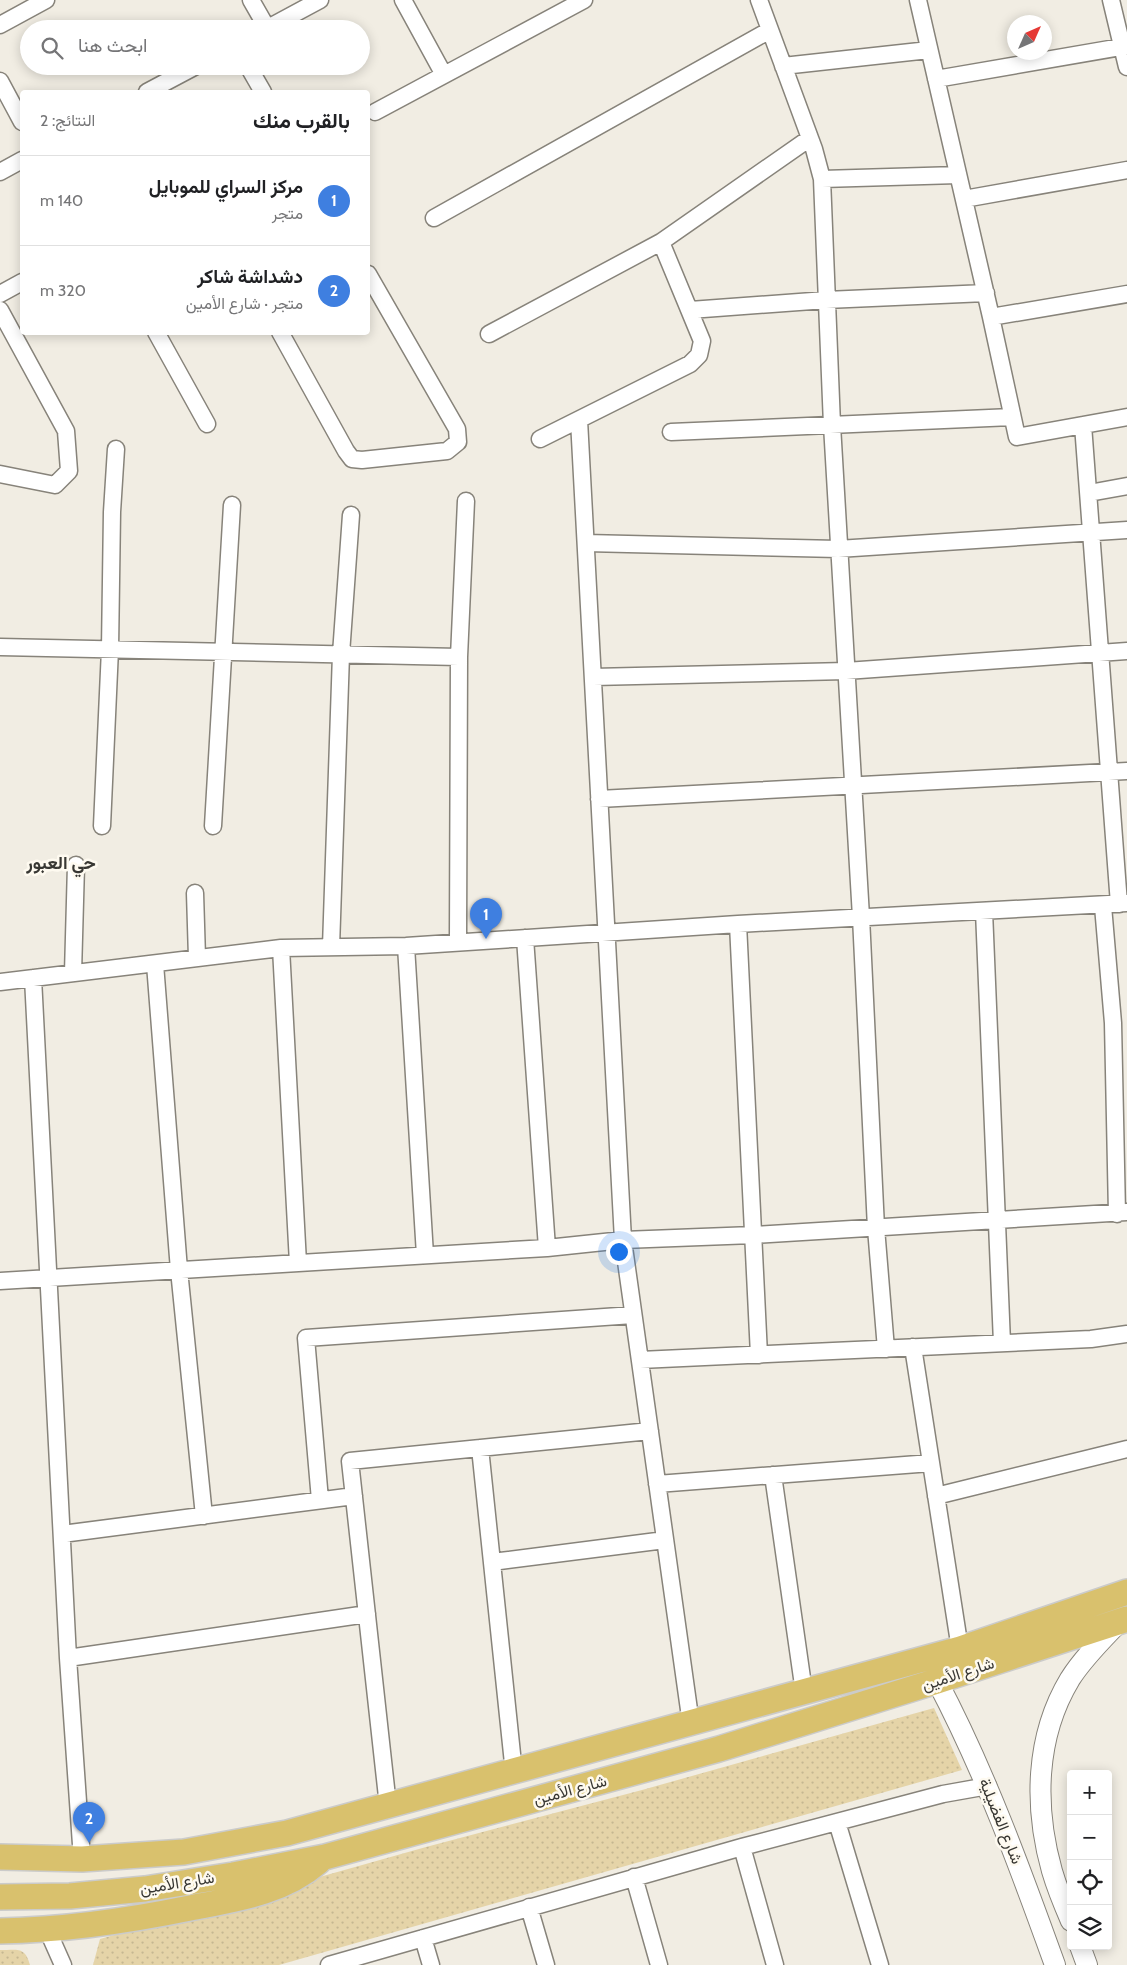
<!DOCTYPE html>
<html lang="ar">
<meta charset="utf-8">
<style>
:root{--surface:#fff;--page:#f6f6f6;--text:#202124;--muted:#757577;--line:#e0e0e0;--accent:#1a73a2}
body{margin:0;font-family:Cabin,Vazirmatn,sans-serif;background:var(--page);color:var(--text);direction:rtl}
.controls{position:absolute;right:15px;bottom:15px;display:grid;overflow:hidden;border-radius:5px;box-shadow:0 2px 12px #0003}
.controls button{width:45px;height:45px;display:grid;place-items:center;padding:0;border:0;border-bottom:1px solid var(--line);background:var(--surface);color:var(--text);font:25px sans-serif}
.compass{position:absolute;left:1007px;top:15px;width:45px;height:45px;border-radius:50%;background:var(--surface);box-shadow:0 2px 12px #0003;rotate:45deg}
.you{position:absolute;left:618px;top:1251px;width:18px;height:18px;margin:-12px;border:4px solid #fff;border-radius:50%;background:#1a73e8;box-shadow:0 0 0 8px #1a73e833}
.badge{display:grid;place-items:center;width:32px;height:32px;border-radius:50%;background:var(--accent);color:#fff;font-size:16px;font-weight:700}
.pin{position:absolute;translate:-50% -41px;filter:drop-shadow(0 1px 2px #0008)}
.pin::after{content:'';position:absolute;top:26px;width:18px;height:15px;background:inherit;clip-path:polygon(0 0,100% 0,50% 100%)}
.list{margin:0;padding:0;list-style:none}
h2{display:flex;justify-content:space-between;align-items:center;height:65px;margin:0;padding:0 20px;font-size:21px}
h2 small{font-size:16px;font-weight:400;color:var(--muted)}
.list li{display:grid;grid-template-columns:32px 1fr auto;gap:15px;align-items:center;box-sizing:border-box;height:90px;padding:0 20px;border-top:1px solid var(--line)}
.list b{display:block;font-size:19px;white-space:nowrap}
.list p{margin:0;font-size:16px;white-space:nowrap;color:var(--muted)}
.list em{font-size:16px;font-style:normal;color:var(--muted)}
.icon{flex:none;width:28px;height:28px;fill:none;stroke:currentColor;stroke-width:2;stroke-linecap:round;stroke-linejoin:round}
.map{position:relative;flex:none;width:1127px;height:1965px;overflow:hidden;direction:ltr}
.search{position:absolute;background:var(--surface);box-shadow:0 2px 12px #0003;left:20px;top:20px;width:350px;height:55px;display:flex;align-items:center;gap:12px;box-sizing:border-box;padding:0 18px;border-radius:28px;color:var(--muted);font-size:19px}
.panel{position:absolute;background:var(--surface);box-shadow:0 2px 12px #0003;left:20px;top:90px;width:350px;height:245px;border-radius:5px;direction:rtl}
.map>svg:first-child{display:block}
</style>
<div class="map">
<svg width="1127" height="1965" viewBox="0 0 1127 1965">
<defs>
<pattern id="green-dots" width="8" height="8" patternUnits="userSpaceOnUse" patternTransform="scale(1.25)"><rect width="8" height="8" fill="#e5d4a8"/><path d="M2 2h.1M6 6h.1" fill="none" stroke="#c5b791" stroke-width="1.8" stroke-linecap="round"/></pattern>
</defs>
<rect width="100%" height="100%" fill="#f1ede3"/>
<!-- green -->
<path fill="url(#green-dots)" d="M 934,1708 L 962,1770 L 279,1965 L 93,1965 L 100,1939 L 426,1847 L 642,1790 Z
M 0,1950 C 17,1950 25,1946 30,1965 L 0,1965 Z"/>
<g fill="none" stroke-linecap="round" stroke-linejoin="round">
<defs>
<path id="minor" d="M 251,0 L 267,28
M 403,0 L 444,75
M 759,0 L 814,149 L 822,179 L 832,425 L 861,917 L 876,1228 L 886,1349
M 918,0 L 991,317 L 1017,437 L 1127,417
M 1111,0 L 1127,67
M 0,25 L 46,0
M 266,29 L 320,0
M 248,66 L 263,92
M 783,66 L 929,50
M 936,79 L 1127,46
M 0,81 L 22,122
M 147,92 L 196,66
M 375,112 L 584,0
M 0,172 L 22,160
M 822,179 L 958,175
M 964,199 L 1127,170
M 434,218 L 770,30
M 0,294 L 22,282
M 0,310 L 66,431 L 69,471 L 55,485 L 0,474
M 690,310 L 826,300 L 986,293
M 991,317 L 1127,294
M 156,332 L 207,424
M 280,332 L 346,451 L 352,459 L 362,460 L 447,451 L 458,442 L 457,429 L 368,274
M 489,334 L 661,242 L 810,138
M 579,420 L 623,1240 L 691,1724
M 1083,425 L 1119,904
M 671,432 L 1012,417
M 540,439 L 690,364 L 699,355 L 702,341 L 661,242
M 1089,493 L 1127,486
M 586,543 L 838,549 L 1127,530
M 0,647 L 459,657
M 593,677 L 846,671 L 1127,651
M 599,799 L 1127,771
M 102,826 L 110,649 L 112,512 L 116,449
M 213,826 L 232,505
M 195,893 L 197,958
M 1103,906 L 1113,1023 L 1117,1214
M 984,911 L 1002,1343
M 738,924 L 759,1355
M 525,938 L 547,1248
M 458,941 L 459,657 L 466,501
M 406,946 L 425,1255
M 331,947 L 341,654 L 351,515
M 281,948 L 298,1263
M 155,964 L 179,1270 L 204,1516
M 73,973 L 76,865
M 33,978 L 68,1658 L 82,1859
M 0,982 L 281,948 L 406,946 L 738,924 L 1127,903
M 0,1281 L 547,1248 L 623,1240 L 753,1235 L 1127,1212
M 913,1347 L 960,1649
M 640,1360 L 1091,1339 L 1127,1334
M 480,1448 L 514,1773
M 773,1475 L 804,1692
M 657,1484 L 931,1463
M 936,1496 L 1127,1449
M 320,1500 L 306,1338 L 633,1315
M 62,1534 L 354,1496
M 492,1562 L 665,1540
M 68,1658 L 367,1614
M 388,1806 L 350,1461 L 650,1431
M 837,1822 L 880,1965
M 742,1847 L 775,1965
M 634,1877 L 659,1965
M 529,1907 L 546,1965
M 47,1929 L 63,1965
M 423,1938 L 431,1965
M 329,1965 L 742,1847 L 943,1794 L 988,1786"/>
<path id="tertiary" d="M 937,1681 C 985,1772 1020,1868 1055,1965
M 1071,1921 C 1064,1905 1057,1888 1052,1871 C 1034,1807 1035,1737 1070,1679 C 1084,1657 1103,1639 1120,1621
M 1080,1946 L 1087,1965"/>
<path id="primary" d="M 0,1857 L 82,1859 L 184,1852 L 287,1833 L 960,1649 L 1127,1592
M 0,1897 L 70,1896 L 145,1889 L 233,1875 L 325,1857 L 719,1749 L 937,1681 L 1127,1619
M 0,1931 C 64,1930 127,1921 190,1908 C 236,1899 282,1893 318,1862"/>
</defs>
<!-- minor casing -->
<use href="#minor" stroke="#87837a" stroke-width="19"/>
<!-- tertiary casing -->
<use href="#tertiary" stroke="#87837a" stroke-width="22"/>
<!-- primary casing -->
<use href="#primary" stroke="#cbcbca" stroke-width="28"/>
<!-- minor -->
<use href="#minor" stroke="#fff" stroke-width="16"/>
<!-- tertiary -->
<use href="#tertiary" stroke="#fff" stroke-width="20"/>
<!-- primary -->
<use href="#primary" stroke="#d9c16d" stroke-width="25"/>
</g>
<g text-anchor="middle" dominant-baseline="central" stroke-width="5" stroke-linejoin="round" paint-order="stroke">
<!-- street labels -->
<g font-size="16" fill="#383733" stroke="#fefaf0">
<text transform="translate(958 1674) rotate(-18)">شارع الأمين</text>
<text transform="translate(570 1790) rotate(-15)">شارع الأمين</text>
<text transform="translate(1001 1821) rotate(68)">شارع الفضيلية</text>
<text transform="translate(177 1883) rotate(-9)">شارع الأمين</text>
</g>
<!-- neighbourhood labels -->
<g font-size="18" font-weight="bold" fill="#383733" stroke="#fefaf0">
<text x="61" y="863">حي العبور</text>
</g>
</g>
</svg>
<div class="controls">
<button>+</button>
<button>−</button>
<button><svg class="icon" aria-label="locate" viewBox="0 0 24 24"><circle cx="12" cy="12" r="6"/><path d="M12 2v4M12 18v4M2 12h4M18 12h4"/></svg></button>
<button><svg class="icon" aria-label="layers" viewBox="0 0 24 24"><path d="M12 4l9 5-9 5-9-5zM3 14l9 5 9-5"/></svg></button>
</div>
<svg class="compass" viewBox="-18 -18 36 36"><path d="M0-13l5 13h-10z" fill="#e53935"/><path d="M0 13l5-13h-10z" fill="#757577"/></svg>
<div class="you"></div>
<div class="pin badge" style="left:486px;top:939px;background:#3f7fe0">1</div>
<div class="pin badge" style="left:89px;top:1843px;background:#3f7fe0">2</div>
<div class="search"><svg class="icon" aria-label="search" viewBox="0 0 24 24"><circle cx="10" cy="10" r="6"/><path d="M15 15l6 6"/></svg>ابحث هنا</div>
<section class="panel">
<h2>بالقرب منك<small>النتائج: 2</small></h2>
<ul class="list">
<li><span class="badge" style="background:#3f7fe0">1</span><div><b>مركز السراي للموبايل</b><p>متجر</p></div><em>140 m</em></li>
<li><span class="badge" style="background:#3f7fe0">2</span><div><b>دشداشة شاكر</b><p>متجر · شارع الأمين</p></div><em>320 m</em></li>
</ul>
</section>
</div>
